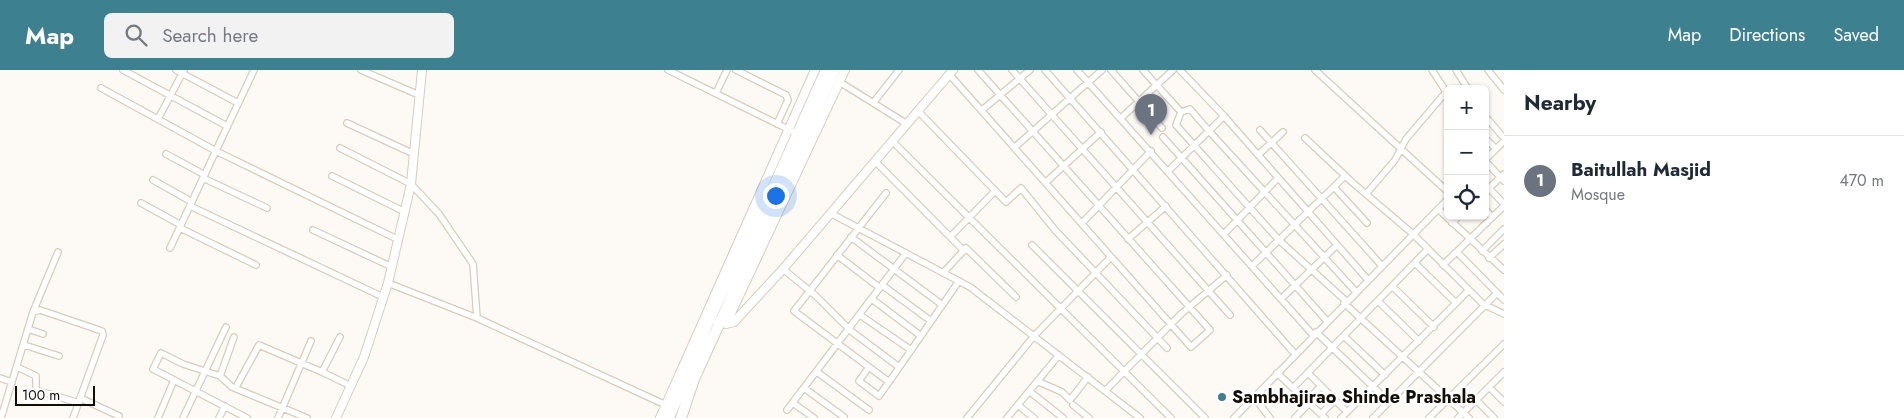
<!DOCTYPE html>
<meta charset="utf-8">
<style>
:root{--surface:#fff;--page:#f2f2f3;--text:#1f2937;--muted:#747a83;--line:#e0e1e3;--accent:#3d8090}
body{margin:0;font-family:Jost,sans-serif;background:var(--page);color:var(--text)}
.controls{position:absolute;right:15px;top:15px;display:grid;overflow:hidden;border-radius:8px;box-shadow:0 1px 4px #0004}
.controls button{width:45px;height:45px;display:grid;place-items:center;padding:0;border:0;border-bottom:1px solid var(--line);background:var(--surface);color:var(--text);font:25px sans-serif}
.scale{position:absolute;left:15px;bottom:12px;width:80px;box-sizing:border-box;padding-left:5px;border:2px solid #120d07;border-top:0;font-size:14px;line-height:18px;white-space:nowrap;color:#120d07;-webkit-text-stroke:4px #fff;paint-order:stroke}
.you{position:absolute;left:775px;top:125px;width:18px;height:18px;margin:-12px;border:4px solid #fff;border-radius:50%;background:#1a73e8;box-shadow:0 0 0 8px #1a73e833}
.badge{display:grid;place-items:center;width:32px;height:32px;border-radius:50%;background:var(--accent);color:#fff;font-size:16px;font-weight:700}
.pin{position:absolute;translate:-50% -41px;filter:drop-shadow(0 1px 2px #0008)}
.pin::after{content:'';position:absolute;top:26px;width:18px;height:15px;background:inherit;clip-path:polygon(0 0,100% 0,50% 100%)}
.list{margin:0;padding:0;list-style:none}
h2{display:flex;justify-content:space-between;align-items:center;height:65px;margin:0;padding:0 20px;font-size:21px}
h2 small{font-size:16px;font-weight:400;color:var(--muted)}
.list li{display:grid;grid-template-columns:32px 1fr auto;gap:15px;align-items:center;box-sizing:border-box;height:90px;padding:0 20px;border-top:1px solid var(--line)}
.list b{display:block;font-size:19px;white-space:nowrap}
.list p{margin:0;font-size:16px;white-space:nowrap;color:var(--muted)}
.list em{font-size:16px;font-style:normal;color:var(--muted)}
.icon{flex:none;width:28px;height:28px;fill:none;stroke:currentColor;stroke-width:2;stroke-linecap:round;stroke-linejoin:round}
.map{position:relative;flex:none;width:1504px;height:348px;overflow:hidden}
header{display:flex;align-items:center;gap:30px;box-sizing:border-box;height:70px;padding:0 25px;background:var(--accent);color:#fff}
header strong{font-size:24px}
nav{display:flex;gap:28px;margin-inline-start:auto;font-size:18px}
.search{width:350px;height:45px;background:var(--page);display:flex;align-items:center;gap:12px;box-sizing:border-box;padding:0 18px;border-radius:8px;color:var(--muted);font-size:19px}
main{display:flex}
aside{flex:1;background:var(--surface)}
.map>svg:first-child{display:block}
</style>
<header>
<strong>Map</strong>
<div class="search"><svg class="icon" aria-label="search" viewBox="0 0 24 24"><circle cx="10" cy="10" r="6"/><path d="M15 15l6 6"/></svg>Search here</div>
<nav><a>Map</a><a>Directions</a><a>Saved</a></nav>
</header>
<main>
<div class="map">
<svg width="1504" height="348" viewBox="0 0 1504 348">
<rect width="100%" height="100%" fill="#fdfaf6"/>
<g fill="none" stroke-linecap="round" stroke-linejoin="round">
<defs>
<path id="street" d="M 123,0 L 227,56
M 176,0 L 238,33
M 361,0 L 419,25
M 668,0 L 792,61
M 736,0 L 786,25 L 788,30 L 777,54
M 1012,0 L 1230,245
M 1045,0 L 1295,284
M 1077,0 L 1313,265
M 1111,0 L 1162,58
M 1143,0 L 1181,42
M 1180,0 L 1224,46
M 1315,0 L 1448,122
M 1432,0 L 1447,23
M 1456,0 L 1468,19
M 1488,0 L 1504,20
M 949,4 L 1191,277 L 1210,260 L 978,0
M 838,11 L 907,54
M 101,18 L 216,81 L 399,170
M 716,23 L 727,0
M 873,33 L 899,0
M 982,40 L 1030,0
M 918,41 L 1006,132 L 1021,118 L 1055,160 L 1167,278
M 1485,46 L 1504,68
M 1121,48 L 1173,0
M 158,49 L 184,0
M 347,53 L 414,84
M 1260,60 L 1382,196
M 1163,67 L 1327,251
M 1305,68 L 1353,113 L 1413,164 L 1483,234 L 1504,244
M 1485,68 L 1496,79
M 892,71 L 1171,348
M 1015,77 L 1102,0
M 340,78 L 411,114 L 439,144 L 473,194 L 477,248 L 668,336
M 166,84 L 205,105
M 1258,85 L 1283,62
M 1485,90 L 1504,71
M 875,91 L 964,181
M 1485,91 L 1504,111
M 1168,101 C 1182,88 1195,74 1209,61 L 1190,39 L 1181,42 L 1176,55 C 1210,93 1244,132 1279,170 L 1281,172 L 1346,231
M 332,106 L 405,142
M 203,108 L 267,138
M 153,110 L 192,132
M 1046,112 L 1101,62
M 1485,114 L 1504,134
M 1334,117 L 1367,153
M 1485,122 L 1504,104
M 886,123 L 794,241 L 889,312 L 959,211
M 1366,124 L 1395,90 L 1406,69 L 1446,22
M 141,133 L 181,155
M 190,136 L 383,227
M 1438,139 L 1504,200
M 1485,139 L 1492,147
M 830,143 L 970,217 L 1140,348
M 1082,153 L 1151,81
M 1452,153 L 1459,146
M 180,158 L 256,195
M 313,160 L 392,197
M 1224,164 L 1278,108
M 851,167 L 941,234
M 950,167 L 995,121
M 1128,169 L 1166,136
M 1032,175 L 1205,348
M 170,178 L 254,0
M 1482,181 L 1504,159
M 1457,182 L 1504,230
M 837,185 L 880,218
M 1489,188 L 1504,174
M 1415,193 L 1456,233
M 1443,195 L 1504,136
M 1252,196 L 1345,106
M 783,199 L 816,226 L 851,261 L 899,297
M 943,203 L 966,178 L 1016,227
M 388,213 L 477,248
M 882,215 L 931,251
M 1392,216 L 1434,257
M 1356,222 L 1209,61 L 1224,46 L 1368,210
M 872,229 L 921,266
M 1281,229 L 1337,175
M 1378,231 L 1419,271
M 1344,233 L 1469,348
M 33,242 L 58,182
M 860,245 L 911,280
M 28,259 L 43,264
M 1316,262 L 1389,332
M 1344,266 L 1385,305
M 234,267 L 220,306 L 183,294 L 161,283 L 153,299 L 247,348
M 340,267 L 322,302 L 351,316
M 24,275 L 59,286
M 17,297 L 36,306 L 36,320 L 79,333
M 869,297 L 859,311 L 879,326 L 889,312
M 817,302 L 869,340
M 1277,303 L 1325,348
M 1308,303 L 1347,342
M 220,306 L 232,317 L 307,348
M 0,308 L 12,312
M 1037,311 L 1062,322 L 1070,330 L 1088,307
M 236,317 L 259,275 L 322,302
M 1489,317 L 1504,332
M 804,318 L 844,347
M 1293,318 L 1428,179
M 1029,321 L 1063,348
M 1105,321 L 1181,244 L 1227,205
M 1254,327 L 1270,348
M 80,328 L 119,346 L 118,348
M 1476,330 L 1494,348
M 1307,331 L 1321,316
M 793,333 L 814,348
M 1018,335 L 1034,348
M 1073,335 L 1089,348
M 787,340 L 906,183
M 1321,344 L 1335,330
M 1,348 L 33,242 L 40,240 L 102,261 L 103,265 L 73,348
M 158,348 L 174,310
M 183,348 L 226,257
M 219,348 L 225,336
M 278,348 L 311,271
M 967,348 L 1034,266 L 1111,187
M 1007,348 L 1059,285
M 1234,348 L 1448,129
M 1295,348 L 1309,333
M 1341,348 L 1469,220
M 1373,348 L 1497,223
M 1429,348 L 1504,274
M 1458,348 L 1504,302"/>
<path id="secondary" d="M 715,250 L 726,254 L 734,252 L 783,199 L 953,0
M 726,254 L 845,0
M 336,348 L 364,287 L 388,213 L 411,114 L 422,0
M 660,348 L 815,0"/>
<path id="highway" d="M 669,348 L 710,248 L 777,109 L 826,0
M 681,348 L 694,309 L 835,0"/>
</defs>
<!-- street casing -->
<use href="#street" stroke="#daccb8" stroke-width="8"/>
<!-- secondary casing -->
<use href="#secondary" stroke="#daccb8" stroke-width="10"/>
<!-- highway casing -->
<use href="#highway" stroke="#daccb8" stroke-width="12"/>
<!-- street -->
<use href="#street" stroke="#fff" stroke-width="5.5"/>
<!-- secondary -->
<use href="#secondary" stroke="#fff" stroke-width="8"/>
<!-- highway -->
<use href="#highway" stroke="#fff" stroke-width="10"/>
</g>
<!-- markers -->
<circle fill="#3d8090" stroke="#fff" stroke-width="2" cx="1222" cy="327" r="5"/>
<g text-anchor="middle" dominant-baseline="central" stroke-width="5" stroke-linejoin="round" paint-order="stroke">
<!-- poi labels -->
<g font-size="18" font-weight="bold" fill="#120d07" stroke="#fff" text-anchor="start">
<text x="1232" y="327">Sambhajirao Shinde Prashala</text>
</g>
</g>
</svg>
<div class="controls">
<button>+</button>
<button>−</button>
<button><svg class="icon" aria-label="locate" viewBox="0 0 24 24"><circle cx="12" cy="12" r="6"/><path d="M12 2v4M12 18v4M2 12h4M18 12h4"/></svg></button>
</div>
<div class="scale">100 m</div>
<div class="you"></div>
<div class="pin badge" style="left:1151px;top:65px;background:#6b7280">1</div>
</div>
<aside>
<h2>Nearby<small></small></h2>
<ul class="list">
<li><span class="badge" style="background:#6b7280">1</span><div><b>Baitullah Masjid</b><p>Mosque</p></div><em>470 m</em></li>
</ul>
</aside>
</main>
